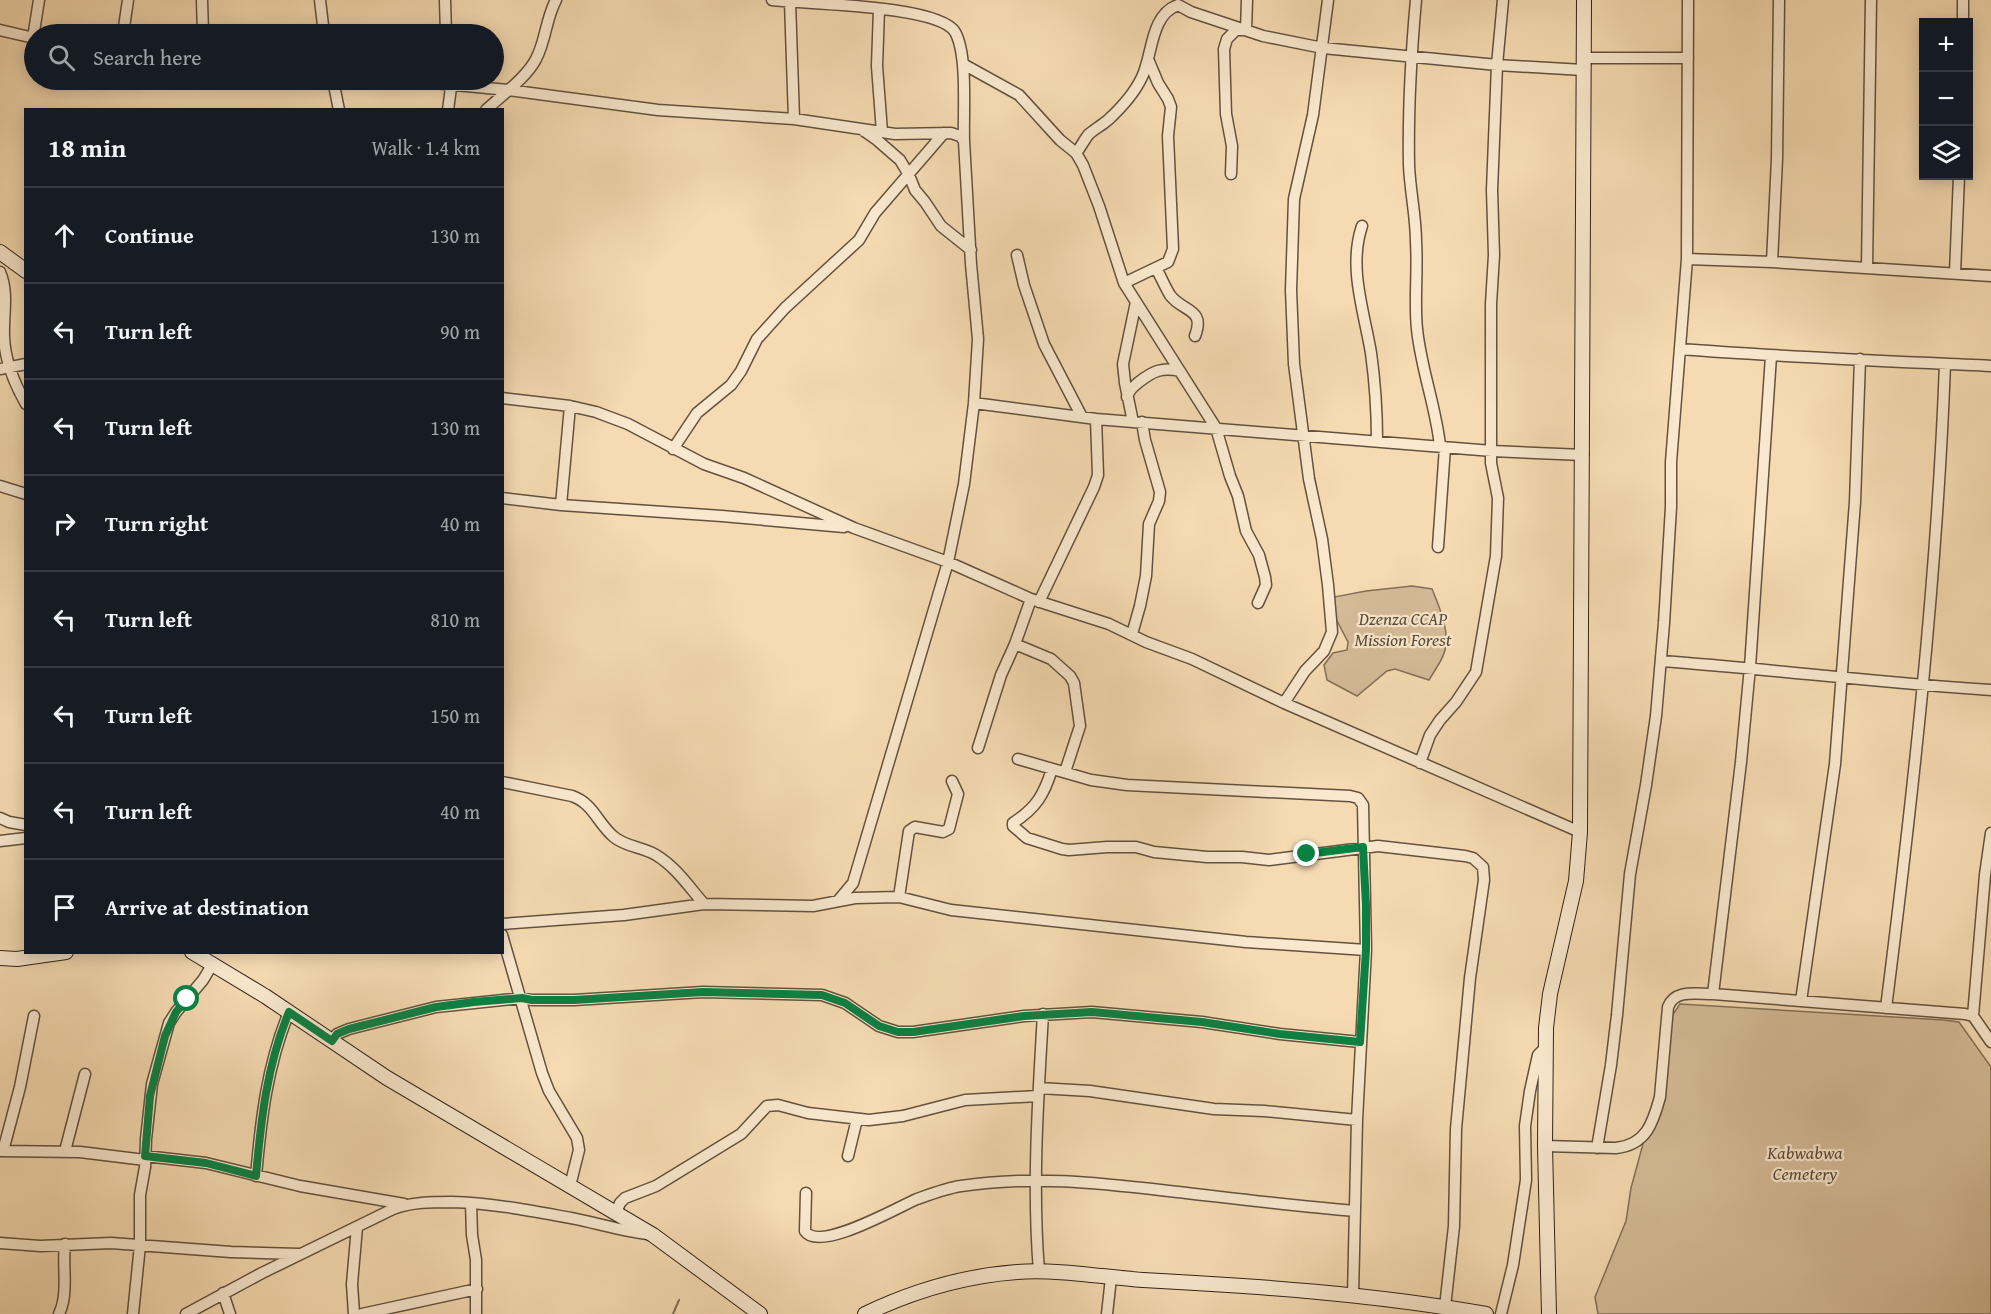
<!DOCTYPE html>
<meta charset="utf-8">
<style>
:root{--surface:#171b24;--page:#242831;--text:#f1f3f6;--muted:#9ea1a6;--line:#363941}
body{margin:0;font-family:"Gentium Book Plus",serif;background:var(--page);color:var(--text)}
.controls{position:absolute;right:18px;top:18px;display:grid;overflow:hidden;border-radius:0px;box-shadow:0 3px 15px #0003}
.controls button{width:54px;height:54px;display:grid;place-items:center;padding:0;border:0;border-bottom:2px solid var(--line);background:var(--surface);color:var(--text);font:30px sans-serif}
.stop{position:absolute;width:18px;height:18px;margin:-14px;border:4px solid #0b8043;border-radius:50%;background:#fff}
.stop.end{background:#0b8043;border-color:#fff;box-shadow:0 2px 6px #0008}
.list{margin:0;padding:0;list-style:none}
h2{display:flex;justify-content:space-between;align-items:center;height:78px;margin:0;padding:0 24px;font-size:26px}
h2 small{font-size:20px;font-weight:400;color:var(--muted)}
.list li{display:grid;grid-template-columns:39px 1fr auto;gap:18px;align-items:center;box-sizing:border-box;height:96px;padding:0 24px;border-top:2px solid var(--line)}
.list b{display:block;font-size:22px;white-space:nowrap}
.list em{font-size:20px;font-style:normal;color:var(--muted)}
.icon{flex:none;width:33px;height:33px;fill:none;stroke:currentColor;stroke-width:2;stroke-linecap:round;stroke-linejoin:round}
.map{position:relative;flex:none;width:1991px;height:1314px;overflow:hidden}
.search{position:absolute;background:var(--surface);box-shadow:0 3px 15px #0003;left:24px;top:24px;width:480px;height:66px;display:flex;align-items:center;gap:15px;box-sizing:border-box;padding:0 21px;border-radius:33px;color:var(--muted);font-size:22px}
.panel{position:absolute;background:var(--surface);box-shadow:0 3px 15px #0003;left:24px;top:108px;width:480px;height:846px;border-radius:0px}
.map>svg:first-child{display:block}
</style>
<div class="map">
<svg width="1991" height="1314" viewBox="0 0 1991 1314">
<rect width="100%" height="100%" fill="#f6dbb2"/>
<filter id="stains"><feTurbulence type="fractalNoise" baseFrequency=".00333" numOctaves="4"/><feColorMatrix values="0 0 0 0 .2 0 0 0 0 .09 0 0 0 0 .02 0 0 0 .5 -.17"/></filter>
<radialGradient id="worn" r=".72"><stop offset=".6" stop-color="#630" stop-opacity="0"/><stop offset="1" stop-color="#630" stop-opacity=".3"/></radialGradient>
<!-- green -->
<path fill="#d5bc98" stroke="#837058" stroke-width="1.5" d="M 1412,586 L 1432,589 C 1439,606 1450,631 1445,650 C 1443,660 1434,671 1429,680 L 1395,669 L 1387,671 L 1357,696 L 1327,680 L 1324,665 L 1333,653 L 1347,650 L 1348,642 L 1335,617 L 1334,597 L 1366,591 Z
M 1680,1004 L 1944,1020 L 1959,1022 L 1991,1067 L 1991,1314 L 1598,1314 L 1595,1297 L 1626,1221 L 1631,1188 L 1644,1140 L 1661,1114 L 1667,1078 L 1668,1022 Z"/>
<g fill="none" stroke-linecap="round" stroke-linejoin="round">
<!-- stream -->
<path stroke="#7f6d56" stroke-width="2" d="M 673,1314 L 679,1300"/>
<defs>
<path id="street" d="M 202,0 L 203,34
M 320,0 L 324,34
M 445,0 L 446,34
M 772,0 C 805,4 939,5 955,32 C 968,55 963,112 964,141
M 1416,0 C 1411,55 1408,110 1409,165 C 1410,191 1416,216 1416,242 C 1418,271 1414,301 1417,329 C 1421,369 1436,407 1440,446
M 790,2 L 794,119
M 879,9 L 877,66 L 882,132
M 1963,22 L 1963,0
M 0,30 L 34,38
M 123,34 L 128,0
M 33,38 L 39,0
M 1584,58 L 1688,58
M 963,64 L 1019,95 L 1060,140 L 1076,153 L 1083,165 L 1099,206 L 1124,283 L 1216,428 L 1230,476 L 1238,496 L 1246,531 L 1259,555 L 1265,577 L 1266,585 L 1258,603
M 333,80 L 339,110
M 403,80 L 508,90 L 658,110 L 794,119 L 895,134 L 951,133 L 960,136 L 964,141 L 971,264 L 978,339 L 974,403 L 964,484 L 948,562 L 853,883 L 838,901
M 448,110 L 452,80
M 486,110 C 502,95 527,77 536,59 C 546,40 546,18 556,0
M 864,131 L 877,140 L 900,160 L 909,175 L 915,190 L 925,202 L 941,226 L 971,250
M 1076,153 C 1081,147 1084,140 1089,134 C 1095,129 1102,125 1108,120 C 1121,108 1135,92 1142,77 C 1153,54 1150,15 1178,5 L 1191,12 L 1263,36 L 1323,48 L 1497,65 L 1583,70
M 1231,174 L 1232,146 L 1226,114 L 1224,49 L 1227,39 L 1236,30 L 1246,30 L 1247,0
M 1362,226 C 1348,267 1364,311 1371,353 C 1375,382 1377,411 1377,441
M 1017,255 L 1024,285 L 1044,344 L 1082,417
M 1687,259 L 1772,262 L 1991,276
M 1772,262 L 1777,159 L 1779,0
M 1156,268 C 1161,277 1165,287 1170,295 C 1182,312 1206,308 1195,336
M 1867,268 L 1871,0
M 0,272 C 9,293 3,315 4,337 C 5,361 14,383 26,404
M 1955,273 L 1959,176
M 1124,283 L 1168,262 L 1173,249 L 1168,136 L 1171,107 L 1168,99 L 1158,83 L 1148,59
M 1680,349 C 1783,357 1887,361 1991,366
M 0,369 L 26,364
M 1127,397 C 1129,390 1133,387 1139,382 C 1153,371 1162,367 1180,371
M 502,398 L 570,406 L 596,412 L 628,424 L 704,464 L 744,478 L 854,528 L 948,562 L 1031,599 L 1109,624 L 1146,642 L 1192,659 L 1284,703 L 1580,832
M 974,403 L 1096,419 L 1492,451 L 1583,455
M 1133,422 L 1125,383 L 1123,364 L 1136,302
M 673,449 L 697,413 L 731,385 L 741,371 L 757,339 L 785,308 L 859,240 L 875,213 L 944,133
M 0,486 L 26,494
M 502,498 L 561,505 L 722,516 L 844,527
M 561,505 L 570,406
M 1438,547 L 1445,447
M 1039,602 L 1094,487 L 1098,475 L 1096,419
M 1132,634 L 1140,606 L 1146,576 L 1149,524 L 1159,501 L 1160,492 L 1145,440 L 1142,422
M 1015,644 L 1051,659 L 1070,676 L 1074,683 L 1080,726 L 1065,772
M 1661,661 C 1771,669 1881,683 1991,690
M 1284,703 L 1305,671 L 1324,651 L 1332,632 L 1328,585 L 1322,539 L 1309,479 L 1294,364 L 1291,290 L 1294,199 L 1313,115 L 1328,0
M 978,748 L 1001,675 L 1015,644 L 1031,599
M 1018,759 L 1091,780 L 1127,785 L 1350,796 L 1358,798 L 1363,805 L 1366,950 L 1357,1120 L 1353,1296
M 1420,763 L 1430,735 L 1440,720 L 1456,702 L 1476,672 L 1496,556 L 1498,498 L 1491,463 L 1491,304 L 1494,255 L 1492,190 L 1497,65 L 1503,0
M 1052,769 C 1044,795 1036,808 1013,823 L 1013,826 L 1027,838 L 1062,849 L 1069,850 L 1107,847 L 1136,847 L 1154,852 L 1207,857 L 1242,857 L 1269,860 L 1378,846 L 1465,856 L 1473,858 L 1483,867 L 1484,880 L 1470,978 L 1456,1129 L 1454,1226 L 1445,1307
M 502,782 L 572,796 C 593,803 598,824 614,837 C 626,847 643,847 656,855 C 676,867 689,887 704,904
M 0,818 L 9,822 L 26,825
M 0,841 L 26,838
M 899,897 L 909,831 L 915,827 L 943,832 L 949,829 L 958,794 L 952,781
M 502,924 L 624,915 L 704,904 L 813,906 L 855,898 L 899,897 L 951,910 L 1246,942 L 1366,950
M 502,935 L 542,1073 L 549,1091 L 577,1138 L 579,1150 L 570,1186
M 1713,994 L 1741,762 L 1750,667 L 1771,356
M 1801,1001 L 1835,764 L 1855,502 L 1860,359
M 1886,1008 C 1913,795 1937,579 1945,364
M 1973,1016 L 1985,875 L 1991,833
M 332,1041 L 337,1034 L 349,1029 L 436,1007 L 522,998 L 532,1000 L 574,1000 L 703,992 L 822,995 L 845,1003 L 879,1026 L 898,1032 L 913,1032 L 1024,1016 L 1092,1012 L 1202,1022 L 1280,1034 L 1360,1042
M 1039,1088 L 1090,1091 L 1214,1109 L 1264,1111 L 1357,1120
M 1545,1146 L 1616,1148 C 1646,1145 1653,1123 1660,1097 L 1668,1007 C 1675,989 1696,994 1713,994 L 1965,1014 L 1973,1016 L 1991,1042
M 1597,1148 L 1611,1065 L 1617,1015 L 1630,874 L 1646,785 L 1656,716 L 1664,623 L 1671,507 L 1671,462 L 1687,259 L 1688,0
M 0,1151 L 80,1152 L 145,1160
M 3,1151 L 20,1087 L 34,1016
M 65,1151 L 85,1074
M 145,1156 L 206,1163 L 300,1186 L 404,1204
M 848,1156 L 857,1119
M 256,1176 C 261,1119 267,1066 289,1012
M 806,1193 L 805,1231 C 819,1253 898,1207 917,1199 C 931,1194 947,1188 961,1186 C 1031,1175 1099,1183 1169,1191 C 1231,1198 1293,1206 1355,1211
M 471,1203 L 472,1235 L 476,1260 L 476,1314
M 616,1213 L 620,1203 L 625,1198 L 656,1186 L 741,1134 L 767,1106 L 778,1105 L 808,1113 L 869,1120 L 903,1116 L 965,1100 L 1038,1096
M 0,1243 L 40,1246 L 111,1243 L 231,1252 L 299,1254
M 1039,1271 C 1032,1186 1038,1100 1043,1014
M 223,1293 L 230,1314
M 59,1314 C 69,1293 62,1266 65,1244
M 133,1314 L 140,1245 L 140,1195 L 145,1167 L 146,1139 L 152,1084 L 169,1023 L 176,1012 L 203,980 L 212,965
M 186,1314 L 262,1273 L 393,1209 C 412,1202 431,1202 452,1202 C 492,1203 532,1211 571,1218 C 597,1223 622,1231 648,1234
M 354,1314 L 352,1284 L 357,1227
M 362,1314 L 477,1289
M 1107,1314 L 1111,1278
M 1501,1314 L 1513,1265 L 1526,1180 L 1525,1126 L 1530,1091 L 1538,1055 L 1545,1048"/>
<path id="secondary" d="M 0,252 L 26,271
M 192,952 L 265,996 L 387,1078 L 653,1235 L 760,1314
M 0,958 L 17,959 L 66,952
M 865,1314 C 913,1291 963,1276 1017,1272 C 1058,1269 1102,1277 1143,1280 C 1258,1286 1373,1294 1486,1314
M 1549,1314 L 1545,1146 L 1546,1028 L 1550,994 L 1576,881 L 1580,832 L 1584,0"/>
</defs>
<!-- street casing -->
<use href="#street" stroke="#62523f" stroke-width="13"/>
<!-- secondary casing -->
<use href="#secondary" stroke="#312419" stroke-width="16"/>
<!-- street -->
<use href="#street" stroke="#f9e8cd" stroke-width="10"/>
<!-- secondary -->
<use href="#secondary" stroke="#f9e8cd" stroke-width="14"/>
</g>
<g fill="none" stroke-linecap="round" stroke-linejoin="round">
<!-- route -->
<path stroke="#0b8043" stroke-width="8" d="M 187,999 L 176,1012 L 165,1036 L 150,1096 L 145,1156 L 206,1163 L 256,1176 C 261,1119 267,1065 289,1012 L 332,1041 L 337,1034 L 349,1029 L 436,1007 L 474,1002 L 522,998 L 532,1000 L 574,1000 L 703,992 L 822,995 L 845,1003 L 879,1026 L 898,1032 L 913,1032 L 1024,1016 L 1092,1012 L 1202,1022 L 1280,1034 L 1360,1042 L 1366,950 L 1366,906 L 1363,847 L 1307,854"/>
</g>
<g text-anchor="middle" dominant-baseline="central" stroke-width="4.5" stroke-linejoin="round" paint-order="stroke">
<!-- park labels -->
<g font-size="18" font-style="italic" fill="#5a4a39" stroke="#f9e8cd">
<text x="1403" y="618">Dzenza CCAP<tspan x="1403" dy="21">Mission Forest</tspan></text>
<text x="1805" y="1152">Kabwabwa<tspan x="1805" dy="21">Cemetery</tspan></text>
</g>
</g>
<rect width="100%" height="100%" filter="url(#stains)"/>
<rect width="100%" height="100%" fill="url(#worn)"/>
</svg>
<div class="controls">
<button>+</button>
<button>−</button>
<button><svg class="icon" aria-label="layers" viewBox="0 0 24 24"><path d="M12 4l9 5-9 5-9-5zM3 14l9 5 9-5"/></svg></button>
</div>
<div class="stop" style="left:187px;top:999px"></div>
<div class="stop end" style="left:1307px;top:854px"></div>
<div class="search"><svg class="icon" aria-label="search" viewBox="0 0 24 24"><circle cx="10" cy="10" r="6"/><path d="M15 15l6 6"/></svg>Search here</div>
<section class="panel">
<h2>18 min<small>Walk · 1.4 km</small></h2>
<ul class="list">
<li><svg class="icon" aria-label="ahead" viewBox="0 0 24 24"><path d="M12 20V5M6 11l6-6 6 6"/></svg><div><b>Continue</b></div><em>130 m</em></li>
<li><svg class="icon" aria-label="left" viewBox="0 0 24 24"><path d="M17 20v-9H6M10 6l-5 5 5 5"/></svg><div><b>Turn left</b></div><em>90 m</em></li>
<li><svg class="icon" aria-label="left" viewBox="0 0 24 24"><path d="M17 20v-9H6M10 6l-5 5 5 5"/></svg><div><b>Turn left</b></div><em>130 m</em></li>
<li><svg class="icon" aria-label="right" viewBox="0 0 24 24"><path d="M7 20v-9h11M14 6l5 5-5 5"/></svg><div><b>Turn right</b></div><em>40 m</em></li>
<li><svg class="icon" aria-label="left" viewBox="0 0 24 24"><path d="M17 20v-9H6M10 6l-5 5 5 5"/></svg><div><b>Turn left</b></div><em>810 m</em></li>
<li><svg class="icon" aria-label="left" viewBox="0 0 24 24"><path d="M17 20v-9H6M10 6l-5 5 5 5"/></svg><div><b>Turn left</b></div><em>150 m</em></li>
<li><svg class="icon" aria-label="left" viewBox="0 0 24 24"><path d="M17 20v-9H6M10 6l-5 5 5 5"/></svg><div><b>Turn left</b></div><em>40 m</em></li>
<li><svg class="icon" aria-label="arrive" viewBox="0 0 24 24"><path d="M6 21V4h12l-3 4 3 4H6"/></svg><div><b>Arrive at destination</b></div></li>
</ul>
</section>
</div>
